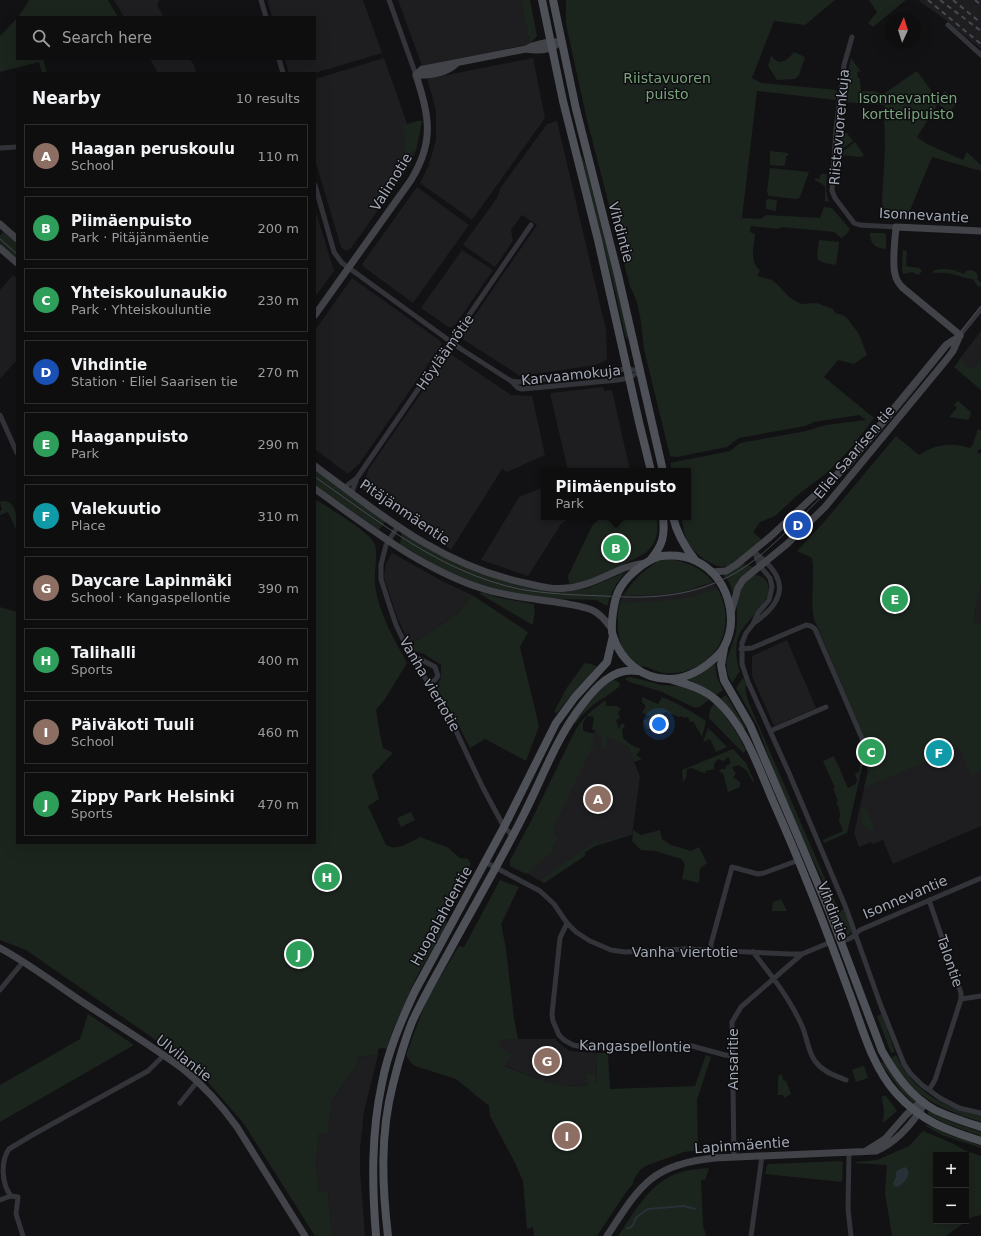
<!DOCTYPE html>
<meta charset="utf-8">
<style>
:root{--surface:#0e0e0f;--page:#1c1c1d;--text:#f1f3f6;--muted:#9b9c9e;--line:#2e2e2f;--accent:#b45309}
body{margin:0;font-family:"DejaVu Sans",sans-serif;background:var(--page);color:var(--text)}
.controls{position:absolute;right:12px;bottom:12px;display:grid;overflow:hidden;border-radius:0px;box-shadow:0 4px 16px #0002}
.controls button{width:36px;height:36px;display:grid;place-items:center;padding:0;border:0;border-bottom:1px solid var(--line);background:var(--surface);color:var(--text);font:20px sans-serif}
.compass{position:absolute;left:885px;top:12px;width:36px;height:36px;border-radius:50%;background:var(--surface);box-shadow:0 4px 16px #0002;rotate:4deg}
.you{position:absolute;left:659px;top:724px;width:14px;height:14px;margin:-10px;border:3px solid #fff;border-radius:50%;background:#1a73e8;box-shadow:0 0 0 6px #1a73e833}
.badge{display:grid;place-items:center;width:26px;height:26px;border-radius:50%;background:var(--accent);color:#fff;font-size:13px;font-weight:700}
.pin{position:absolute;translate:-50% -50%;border:2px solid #fff;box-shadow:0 1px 4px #0006}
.popup{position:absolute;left:541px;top:468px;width:150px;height:52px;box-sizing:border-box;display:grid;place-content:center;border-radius:0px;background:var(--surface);filter:drop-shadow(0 1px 3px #0005);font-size:13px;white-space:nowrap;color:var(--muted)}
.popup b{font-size:15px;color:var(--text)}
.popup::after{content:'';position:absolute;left:50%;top:100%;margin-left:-8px;border:8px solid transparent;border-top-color:var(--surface)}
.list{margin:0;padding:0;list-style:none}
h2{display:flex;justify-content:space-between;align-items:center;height:52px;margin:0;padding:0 16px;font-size:17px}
h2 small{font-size:13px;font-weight:400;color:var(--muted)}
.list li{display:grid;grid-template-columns:26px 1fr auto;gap:12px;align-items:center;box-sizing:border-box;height:64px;margin:0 8px 8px;padding:0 8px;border:1px solid var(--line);border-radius:0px}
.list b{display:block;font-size:15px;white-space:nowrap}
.list p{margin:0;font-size:13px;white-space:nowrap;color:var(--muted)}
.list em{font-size:13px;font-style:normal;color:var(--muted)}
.icon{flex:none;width:22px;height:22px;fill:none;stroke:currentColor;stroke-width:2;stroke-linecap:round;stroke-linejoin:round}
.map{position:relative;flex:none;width:981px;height:1236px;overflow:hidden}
.search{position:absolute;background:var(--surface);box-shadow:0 4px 16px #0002;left:16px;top:16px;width:300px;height:44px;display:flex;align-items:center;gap:10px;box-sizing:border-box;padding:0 14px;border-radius:0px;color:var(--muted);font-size:15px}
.panel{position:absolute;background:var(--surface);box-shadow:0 4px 16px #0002;left:16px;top:72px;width:300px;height:772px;border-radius:0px}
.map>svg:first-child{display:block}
</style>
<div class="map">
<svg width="981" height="1236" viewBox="0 0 981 1236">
<rect width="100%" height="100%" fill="#121214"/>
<!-- built -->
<path fill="#1e1e21" d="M 114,0 L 159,0 L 157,5 L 164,17 L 124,17 Z
M 269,0 L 363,0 L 382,53 L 315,73 L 289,73 L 285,59 L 315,59 L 315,17 L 272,17 L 268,2 Z
M 398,0 L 521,0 L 530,44 L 422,66 Z
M 918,0 L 981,0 L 981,49 L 947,21 Z
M 384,58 L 416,149 L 410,164 L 403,175 L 351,248 L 346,251 L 341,247 L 315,160 L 315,79 Z
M 533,58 L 545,118 L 472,220 L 420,183 L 428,167 L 436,140 L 436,112 L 433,99 L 427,79 Z
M 150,59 L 190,59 L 194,65 L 196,73 L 158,73 Z
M 557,121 L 606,330 L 607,360 L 596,365 L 520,376 L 464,340 L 462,334 L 537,225 L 522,215 L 511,230 L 513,241 L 495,267 L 463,245 L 497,198 L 501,187 L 547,124 Z
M 417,187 L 469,225 L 413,303 L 364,267 L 362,264 Z
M 315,209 L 334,271 L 315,297 Z
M 462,250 L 493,270 L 456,324 L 450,328 L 421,308 Z
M 13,275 L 17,278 L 17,360 L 0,379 L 0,290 Z
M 352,278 L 439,340 L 442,344 L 359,464 L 348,474 L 315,449 L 315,330 Z
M 981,331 L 981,379 L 959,360 Z
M 449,353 L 511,395 L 532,396 L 545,455 L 507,472 L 502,469 L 451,550 L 363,489 L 368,470 Z
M 603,387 L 604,391 L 612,390 L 630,471 L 568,471 L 550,393 Z
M 544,487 L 544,517 L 571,517 L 561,524 L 528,576 L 481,560 L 519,497 Z
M 392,553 L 444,582 L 472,595 L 459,613 L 410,645 L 397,617 L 384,577 L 386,563 Z
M 713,582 L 717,588 L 703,594 L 689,597 L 674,601 L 658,602 L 620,602 L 623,595 L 641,596 L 700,587 Z
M 981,584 L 981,624 L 973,623 Z
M 787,640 L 816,708 L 774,726 L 752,676 L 752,656 Z
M 594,731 L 627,746 L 634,762 L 640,777 L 632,835 L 595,846 L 584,853 L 586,855 L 544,883 L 525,872 Z
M 981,732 L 981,826 L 893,864 L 883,840 L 872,844 L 871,842 L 859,847 L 854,833 L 868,771 Z
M 502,1039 L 555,1039 L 560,1044 L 570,1051 L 596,1053 L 597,1083 L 587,1083 L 587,1086 L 561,1085 L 544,1082 L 499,1063 L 493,1054 Z
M 378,1055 L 364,1112 L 360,1149 L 360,1172 L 365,1236 L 332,1236 L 328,1192 L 319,1193 L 316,1162 L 319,1133 L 328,1133 L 332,1100 L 357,1065 L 359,1057 Z"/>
<!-- green -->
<path fill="#1c241e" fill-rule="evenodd" d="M 27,0 L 108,0 L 118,17 L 18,17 L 29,1 Z
M 521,0 L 530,0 L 537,36 L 530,44 Z
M 566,0 L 835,0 L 805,25 L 774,21 L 752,78 L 761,83 L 837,90 L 836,100 L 757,91 L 742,218 L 760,219 L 767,215 L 820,218 L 824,207 L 832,208 L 850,229 L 846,235 L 841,238 L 834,232 L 782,227 L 778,229 L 751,226 L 750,232 L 755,234 C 754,246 749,262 760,270 L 757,276 L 772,280 L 780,287 L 789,297 L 801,304 L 817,303 L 833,309 L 835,313 L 843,315 L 847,318 L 859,334 L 867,355 L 854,364 L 838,360 L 824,377 L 874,418 L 851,448 L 828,472 L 800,493 L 775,516 L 760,522 L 753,532 L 762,540 C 753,547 739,562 728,566 C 714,570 693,553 687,541 C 684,534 683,525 681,517 L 688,517 L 688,471 L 672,471 L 670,463 L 730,451 L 740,443 L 806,431 L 826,425 L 866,420 L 859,415 L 814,422 L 805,426 L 739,438 L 727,447 L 677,457 L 670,456 L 644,349 L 641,322 L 637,302 L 630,286 L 587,120 L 566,24 Z
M 869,0 L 906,0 L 873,27 L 868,23 L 877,12 Z
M 17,18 L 17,59 L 43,59 L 47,73 L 42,73 L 39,62 L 0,72 L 0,36 Z
M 794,52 L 805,57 L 799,75 L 795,79 L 777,80 L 768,66 L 771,56 L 778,62 C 785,62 789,58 794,52 Z
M 851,58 L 861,72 L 858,71 L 857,73 L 858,78 L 860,79 L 861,91 L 874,91 L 883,94 L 917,71 L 938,100 L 945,91 L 958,102 L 949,112 L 938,104 L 917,137 L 927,144 L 963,160 L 967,152 L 981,165 L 981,171 L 932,157 L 906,220 L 885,219 L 882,202 L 885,147 L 884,105 L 843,102 L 845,85 Z
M 417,121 L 422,121 L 416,151 L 411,152 L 408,158 L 404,143 L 406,139 L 402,126 Z
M 841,132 L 847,133 L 853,141 L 839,152 Z
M 855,142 L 864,155 L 861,157 L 840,155 L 840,153 Z
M 770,151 L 788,153 L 788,156 L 786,156 L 785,165 L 783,166 L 770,165 Z
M 580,156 L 582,156 L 586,166 L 607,247 L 629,337 L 626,339 L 616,294 Z
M 770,168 L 809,172 L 800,197 L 797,199 L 770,196 L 768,195 L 767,191 Z
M 821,174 L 827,174 L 826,191 L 829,202 L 825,201 L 825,186 L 815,180 L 815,178 L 819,179 Z
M 768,199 L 777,200 L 776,211 L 766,209 L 766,201 Z
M 931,212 L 949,217 L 950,221 L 929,220 Z
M 3,232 L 17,243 L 17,258 L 0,243 L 0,235 Z
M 870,233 L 884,233 L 886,235 L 886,249 C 875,248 870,244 870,233 Z
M 819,240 L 839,242 L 836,265 C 814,261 816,262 819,240 Z
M 903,250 L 907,251 L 906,266 L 919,268 L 922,271 L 919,275 L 912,272 L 903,274 L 902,269 Z
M 943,269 L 954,270 L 964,274 L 966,271 L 971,270 L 976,272 L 978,277 L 977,279 L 981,283 L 981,286 L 978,287 L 973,279 C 968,279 964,277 960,276 C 952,273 941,272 933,273 L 934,270 Z
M 976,339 L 981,345 L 976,341 L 961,359 L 967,367 L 968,366 L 973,369 L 981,360 L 980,364 L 981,365 L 981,390 L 954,367 Z
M 958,401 L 971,412 L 970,417 L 968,420 L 949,417 L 957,408 L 954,405 Z
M 978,429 L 981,431 L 981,449 L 979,449 L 977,452 L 981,454 L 981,584 L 973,622 L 981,624 L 981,771 L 971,775 L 959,748 L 864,788 L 868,771 L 864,759 L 847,833 L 824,843 L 823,840 L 843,831 L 839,821 L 840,814 L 839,808 L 836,802 L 838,801 L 833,789 L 835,788 L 823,761 L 834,756 L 848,788 L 856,784 L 857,780 L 855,774 L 859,772 L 861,759 L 864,758 L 859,746 L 866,742 L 814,619 C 810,599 815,578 812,558 L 797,551 L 824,522 L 896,436 L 919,455 C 935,444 952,442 970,448 L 973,444 Z
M 315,468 L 386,521 L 379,530 L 315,485 Z
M 315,499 C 327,507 372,533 375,545 C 378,552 374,575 375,584 C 378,612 394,639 407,663 L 385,699 L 376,710 L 380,735 L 383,748 L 393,753 L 372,775 L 379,799 L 368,806 L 386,845 C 397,852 410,842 420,837 L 447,847 L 460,858 L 468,859 L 471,864 L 443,910 L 448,915 L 445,927 L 417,976 L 391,1035 L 387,1049 L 383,1048 L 378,1049 L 378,1055 L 359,1057 L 357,1065 L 332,1100 L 328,1134 L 319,1133 L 316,1162 L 319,1192 L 328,1192 L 332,1236 L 315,1236 L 244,1124 L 200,1073 L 147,1034 L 26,950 L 0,940 L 0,607 L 17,612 L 17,843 L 315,843 Z
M 3,501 C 18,501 17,521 17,532 L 8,512 L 0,515 L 0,511 L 2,510 L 0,502 Z
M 601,517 L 656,517 C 660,532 656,545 644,554 C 619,566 596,582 569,584 L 568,576 L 592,526 Z
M 402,532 L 446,558 L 563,592 L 586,589 L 626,572 C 616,582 611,593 607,606 L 596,600 L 560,599 L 523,595 L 484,586 L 444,570 L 400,544 Z
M 668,559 C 686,561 702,568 713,582 C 681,593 657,597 623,595 L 634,581 L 643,572 L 658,561 Z
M 743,564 L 754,567 L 733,593 L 729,582 L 723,575 L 733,571 Z
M 754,575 C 759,575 764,577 767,582 C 777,598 744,621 738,637 C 735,648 736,661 740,671 L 732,683 L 728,675 L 726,662 L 736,633 L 737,623 L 737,602 L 743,583 Z
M 717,588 C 724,600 727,613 725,626 C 722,656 693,676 664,673 C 658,672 652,669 647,667 C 643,666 638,666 635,664 C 617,652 615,620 620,602 C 654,603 686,601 717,588 Z
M 481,592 L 500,598 L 534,604 L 534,609 L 535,609 L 533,624 L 531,624 L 480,594 Z
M 472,595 L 528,632 L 520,647 L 539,726 L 526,761 L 485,739 L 470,748 L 456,720 L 436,687 L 441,678 L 441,665 L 424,654 L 414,651 L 410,645 L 459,613 Z
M 586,663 L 594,665 L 597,667 L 572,694 L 557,713 L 554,712 L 566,689 L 584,664 Z
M 715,664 L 717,677 L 723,690 L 716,695 L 708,689 L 688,679 L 699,675 Z
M 631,677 L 662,685 L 680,686 L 699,692 L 709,700 L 701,706 L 695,708 L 662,692 L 630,682 L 626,680 L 626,678 Z
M 743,678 L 747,685 L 745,688 L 748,701 L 839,911 L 844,909 L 851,928 L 852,932 L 847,936 L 846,930 L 805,843 L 774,772 L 758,727 L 736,688 Z
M 615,680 L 620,683 L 619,687 C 601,701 590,704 575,724 L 574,723 C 584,708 597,685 615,680 Z
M 726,695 L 746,728 L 744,729 L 735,715 L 720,699 Z
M 642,697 L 658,704 L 662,697 C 678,703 692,712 706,721 L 702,737 L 693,721 L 690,722 L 688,717 L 684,718 L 682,716 L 679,717 L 666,712 L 661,714 L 659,720 L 649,724 L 650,729 L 647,729 L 643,721 L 649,718 L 650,716 L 642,713 L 646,706 L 642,702 Z
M 606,700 L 606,706 L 616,706 L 621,709 L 618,712 L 620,718 L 616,720 L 619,729 L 621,724 L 623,723 L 625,727 L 622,729 L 623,738 C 628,743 634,747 641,749 L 636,755 L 642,759 L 634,762 L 627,746 L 604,736 L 608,743 L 605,748 L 601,746 L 602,739 L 601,736 L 597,735 L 596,731 L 592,729 L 594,717 L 587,716 L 583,723 L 583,730 C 587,733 591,732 595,735 L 593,738 L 593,746 L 599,751 L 592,748 L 553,829 L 555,830 L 553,834 L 558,837 L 552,849 L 555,851 L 534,866 L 535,868 L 526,874 L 510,866 L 510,860 L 530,823 L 575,731 C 583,717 593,709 606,700 Z
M 714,704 C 728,717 737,733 746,750 L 743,753 L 709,718 L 710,709 Z
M 708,728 L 727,747 L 716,752 L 710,739 L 703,742 Z
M 733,749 L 746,763 L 754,781 L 753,782 L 747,771 L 739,765 L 732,767 L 736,774 L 733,777 L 740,782 L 740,787 L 728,792 L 723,773 L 719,772 L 721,769 L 725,769 L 727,765 L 730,764 L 730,760 L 728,757 L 724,761 L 718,759 L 714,764 L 714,769 L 705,771 L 706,774 L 692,768 L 687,769 L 686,778 L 683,782 L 682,770 Z
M 865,806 L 875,829 L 870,831 C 861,827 860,817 862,808 Z
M 411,812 L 415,820 L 401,827 L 397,818 Z
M 633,830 L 641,835 L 660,830 L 662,839 L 671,845 L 691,851 L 699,847 L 707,863 L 700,869 L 699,883 L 682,879 L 685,864 L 681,859 L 655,851 L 641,850 L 632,841 Z
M 623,835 L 622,837 L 595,846 L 584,853 L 586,855 L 544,883 L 540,880 L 593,843 L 596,839 L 598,843 Z
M 500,880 L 519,887 L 501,924 L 506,949 L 514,1018 L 518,1039 L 502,1039 L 499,1046 L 512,1054 L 505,1066 C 535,1078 553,1087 587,1086 L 588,1083 L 587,1083 L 587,1074 L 595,1074 L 595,1083 L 597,1082 L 596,1053 L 608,1053 L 610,1089 L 695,1086 L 706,1055 L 711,1057 L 697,1100 L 698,1150 L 684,1152 L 648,1165 L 641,1169 L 634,1179 L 633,1184 L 626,1192 L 597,1236 L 534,1236 L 533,1227 L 527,1229 L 523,1181 L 515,1163 L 490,1116 L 489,1106 L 456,1079 L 415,1066 L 411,1063 L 406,1055 L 427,999 L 459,946 L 464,947 Z
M 781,899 L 787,911 L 772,911 L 773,902 Z
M 88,1014 L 134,1045 L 0,1122 L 0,1085 L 80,1039 Z
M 882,1014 L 895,1052 L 891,1053 L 877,1016 Z
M 896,1055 C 912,1090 944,1109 981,1115 L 981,1122 C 953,1113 926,1103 906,1081 C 900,1074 895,1066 889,1059 Z
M 883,1062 L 894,1076 L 913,1096 L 916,1102 L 914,1104 L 901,1091 L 881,1063 Z
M 864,1066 L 868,1078 L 856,1082 L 852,1070 Z
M 782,1074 L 783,1080 L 786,1081 L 791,1094 L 784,1098 L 783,1095 L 778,1095 L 778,1076 Z
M 883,1096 L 886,1096 L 897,1111 L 884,1122 L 883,1122 L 884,1112 L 882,1097 Z
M 928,1111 L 949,1121 L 981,1132 L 981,1136 L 944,1123 L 928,1114 Z
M 927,1125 L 949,1135 L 981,1146 L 981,1148 L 942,1135 L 926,1126 Z
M 923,1131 L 952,1143 L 966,1151 L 981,1156 L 981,1215 L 972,1217 L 946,1236 L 892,1236 L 885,1193 L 887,1165 L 854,1163 L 857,1162 L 877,1160 L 909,1146 ZM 936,1155 L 966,1155 L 966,1221 L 936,1221 Z
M 841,1161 L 843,1162 L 842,1182 L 765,1174 L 767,1165 L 769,1164 Z
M 709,1168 L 705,1180 L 701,1180 L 703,1225 L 706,1236 L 618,1236 C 634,1213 647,1187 673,1175 C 684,1170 697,1169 709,1168 Z"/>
<!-- water -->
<path fill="#283138" d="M 906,1167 C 912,1175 905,1182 898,1187 L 894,1186 L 893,1183 L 896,1177 L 896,1172 L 900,1169 Z"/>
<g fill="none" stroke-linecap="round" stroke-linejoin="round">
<!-- stream -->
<path stroke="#283138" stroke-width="2" d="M 627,1228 L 630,1228 L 633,1225 L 636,1218 L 642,1213 L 648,1209 L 684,1206 L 695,1209"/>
<!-- street -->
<path stroke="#333439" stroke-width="5" d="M 261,0 L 266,17
M 389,0 L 416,75
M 948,25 L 981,55
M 852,37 L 844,65 L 836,129 L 832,191 L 835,198 L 854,223 L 860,225 L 896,227
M 279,59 L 283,73
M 0,148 L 17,147
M 315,185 L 334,252 L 342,263 L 461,349 L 511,381 L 518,388 L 522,389 L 534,388 L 618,380 L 629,378 L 640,371
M 960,335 L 981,309
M 511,381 L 519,382 L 627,369 L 640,371
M 0,415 L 17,453
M 345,487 L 357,478
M 352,492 L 357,478 L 531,225
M 398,526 L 386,545 L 381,565 L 381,579 L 388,601 L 396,625 L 410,654 L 448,714 L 482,786 L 504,827 L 513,836
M 754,551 L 760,566 L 770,578 L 772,587 L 769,600 L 758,613 L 753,624 L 746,633 L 742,643 L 742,664 L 748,682 L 789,773 L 846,908 L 881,1006 L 904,1064 L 910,1073 L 922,1085 L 940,1098 L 959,1108 L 981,1113
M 754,623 C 788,599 788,577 754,552
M 741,649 L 752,648 L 806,625 L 811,626 L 815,629 L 864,743
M 412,656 L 422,660 L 435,667 L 438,676 L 435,680 L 429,684
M 770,731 L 826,707
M 485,862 L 540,891 L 554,904 L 567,923 L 576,932 L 590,941 L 611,950 L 625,952 L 686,949 L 790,954 L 802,954 L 831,942
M 929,900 L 961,993 L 961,999 L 935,1080 L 929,1090
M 567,923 L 560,938 L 552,1014 L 553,1021 L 559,1035 L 564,1040 L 573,1045 L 583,1047 L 692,1046 L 725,1055 L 732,1056
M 841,942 L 851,938 L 860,930 L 981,878
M 711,950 L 711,944 L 732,867 L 758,874 L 764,873 L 799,860
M 753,952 C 772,976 790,999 802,1026 C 807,1037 808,1052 815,1061 C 823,1072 834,1075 846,1080
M 0,990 L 23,962
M 961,999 L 981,996
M 180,1103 L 197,1082
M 34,1134 L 148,1071 L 163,1056
M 849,1153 L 848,1209 L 851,1236
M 734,1157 L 732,1022 L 741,1007 L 802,954
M 0,1200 L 11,1196
M 23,1236 L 16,1214 L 18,1197 L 11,1196 C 2,1185 0,1162 9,1149 L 34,1134
M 751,1236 L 762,1156"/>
<!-- secondary -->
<path stroke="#414349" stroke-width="7" d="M 526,49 C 537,51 547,51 556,45
M 416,75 L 422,69 L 424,69 L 526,49 C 538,43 549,41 562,42
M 416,75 C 430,76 447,73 457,63
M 0,224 L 17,239
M 0,248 L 17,263
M 315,315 L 411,180 C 435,141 429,116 416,75
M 960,335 L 903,288 C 899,284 896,280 895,274 C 892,263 895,239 896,227 L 981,231
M 315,466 C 381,515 442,566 525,583 C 538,586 553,590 567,588 C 588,586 605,576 624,568 C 631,566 638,564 645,563
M 315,489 C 367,526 423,570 484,589 C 510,597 536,599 562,603 C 572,605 582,606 592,610 C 600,613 606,621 611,628
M 711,572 L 726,571 L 736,565 L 770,537 L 830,481 L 849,463 L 946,345 L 960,336
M 731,613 L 738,588 L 743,580 L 787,544 L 825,507 L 947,359 L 953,351 L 960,335
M 0,948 C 30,964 58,986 87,1005 C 119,1026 152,1046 183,1069 C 203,1085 222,1106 237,1127 L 305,1236
M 866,1151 L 885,1139 L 906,1115 L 922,1101
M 607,1236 C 640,1186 651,1164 715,1158 L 876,1151 C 897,1142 913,1123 925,1103"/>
<!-- primary -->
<path stroke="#4f5159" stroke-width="8" d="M 542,0 L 563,101 L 598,240 L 639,422 L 651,471
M 553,0 L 576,109 L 618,275 L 663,471
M 673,517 C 677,534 684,546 695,560
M 661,556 C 672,555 686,556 696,561 C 727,576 740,617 724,647 C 721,653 713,660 708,664 C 697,673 682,679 669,679 C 642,679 621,661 613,636 C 611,631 612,627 612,621 C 614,599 617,586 635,571 C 643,564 650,559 661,556 Z
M 651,559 C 663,545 665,535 663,517
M 724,648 L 721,665 L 724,680 L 750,725 L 804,851 L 830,913 L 882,1051 C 895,1074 911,1097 935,1110 C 950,1117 965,1122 981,1127
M 669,679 C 686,684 703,688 716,700 C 745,726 758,766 773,801 C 801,864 826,928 849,992 C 862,1026 871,1065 896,1093 C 921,1121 946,1130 981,1141
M 376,1236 C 372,1185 371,1134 382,1083 C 388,1051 401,1021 415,991 L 504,827 L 556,723 L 575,697 L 607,662 L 613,636
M 388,1236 C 382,1185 380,1134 393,1084 C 398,1064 404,1042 412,1022 C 423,998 437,974 450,950 C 474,906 500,862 523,816 C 542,779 556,738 582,705 C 595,688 613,667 637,671"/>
<!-- tram -->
<path stroke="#484a50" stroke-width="1" d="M 0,239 L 17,254
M 315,477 C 380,522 440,572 519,589 C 547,594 576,595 605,596 C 653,599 694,597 737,572 C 760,558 780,538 799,519 C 830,490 857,458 885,425 C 918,386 950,346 981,306"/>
<!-- rail -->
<path stroke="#484a50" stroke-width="2" stroke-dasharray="5 4" stroke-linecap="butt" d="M 928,0 L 981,44
M 940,0 L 981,31
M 953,0 L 981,23
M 975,0 L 981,5"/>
</g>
<g text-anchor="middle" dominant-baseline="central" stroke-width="3" stroke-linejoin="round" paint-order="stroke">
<!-- park labels -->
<g font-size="14" fill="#78a27c" stroke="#0d0d0f">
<text x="667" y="78">Riistavuoren<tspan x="667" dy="16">puisto</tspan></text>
<text x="908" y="98">Isonnevantien<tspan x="908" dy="16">korttelipuisto</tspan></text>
</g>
<!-- street labels -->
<g font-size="14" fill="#a3a8b6" stroke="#0d0d0f">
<text transform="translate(839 127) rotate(-85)">Riistavuorenkuja</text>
<text transform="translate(391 182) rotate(-58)">Valimotie</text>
<text transform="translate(924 215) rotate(3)">Isonnevantie</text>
<text transform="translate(621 232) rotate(75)">Vihdintie</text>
<text transform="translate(445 352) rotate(-55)">Höyläämötie</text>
<text transform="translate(571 375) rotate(-6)">Karvaamokuja</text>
<text transform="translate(854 452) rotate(-50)">Eliel Saarisen tie</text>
<text transform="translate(405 512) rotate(34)">Pitäjänmäentie</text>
<text transform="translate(430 684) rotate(60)">Vanha viertotie</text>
<text transform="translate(905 897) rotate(-23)">Isonnevantie</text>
<text transform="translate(833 911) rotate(69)">Vihdintie</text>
<text transform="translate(441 916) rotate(-61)">Huopalahdentie</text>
<text x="685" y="952">Vanha viertotie</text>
<text transform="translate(950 961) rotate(71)">Talontie</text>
<text transform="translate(635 1046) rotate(1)">Kangaspellontie</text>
<text transform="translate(184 1058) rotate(38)">Ulvilantie</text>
<text transform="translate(733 1059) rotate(-90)">Ansaritie</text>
<text transform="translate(742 1145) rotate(-4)">Lapinmäentie</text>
</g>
</g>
</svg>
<div class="controls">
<button>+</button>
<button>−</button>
</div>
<svg class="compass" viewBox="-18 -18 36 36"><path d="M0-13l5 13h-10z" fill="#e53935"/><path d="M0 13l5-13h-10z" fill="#9b9c9e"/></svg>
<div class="you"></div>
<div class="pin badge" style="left:598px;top:799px;background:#8d6e63">A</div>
<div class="pin badge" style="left:616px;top:548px;background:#2e9e5b">B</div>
<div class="popup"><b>Piimäenpuisto</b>Park</div>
<div class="pin badge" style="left:871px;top:752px;background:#2e9e5b">C</div>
<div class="pin badge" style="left:798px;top:525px;background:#1a4fb4">D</div>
<div class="pin badge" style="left:895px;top:599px;background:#2e9e5b">E</div>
<div class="pin badge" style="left:939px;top:753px;background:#0f9aa8">F</div>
<div class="pin badge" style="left:547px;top:1061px;background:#8d6e63">G</div>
<div class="pin badge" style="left:327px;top:877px;background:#2e9e5b">H</div>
<div class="pin badge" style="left:567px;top:1136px;background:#8d6e63">I</div>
<div class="pin badge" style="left:299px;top:954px;background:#2e9e5b">J</div>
<div class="search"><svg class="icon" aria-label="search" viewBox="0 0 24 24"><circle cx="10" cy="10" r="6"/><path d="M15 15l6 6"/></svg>Search here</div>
<section class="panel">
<h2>Nearby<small>10 results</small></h2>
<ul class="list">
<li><span class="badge" style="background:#8d6e63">A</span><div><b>Haagan peruskoulu</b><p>School</p></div><em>110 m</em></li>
<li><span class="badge" style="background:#2e9e5b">B</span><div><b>Piimäenpuisto</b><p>Park · Pitäjänmäentie</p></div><em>200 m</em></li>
<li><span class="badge" style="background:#2e9e5b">C</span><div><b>Yhteiskoulunaukio</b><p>Park · Yhteiskouluntie</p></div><em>230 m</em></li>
<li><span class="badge" style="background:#1a4fb4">D</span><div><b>Vihdintie</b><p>Station · Eliel Saarisen tie</p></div><em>270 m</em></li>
<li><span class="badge" style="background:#2e9e5b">E</span><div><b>Haaganpuisto</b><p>Park</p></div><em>290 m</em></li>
<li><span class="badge" style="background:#0f9aa8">F</span><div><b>Valekuutio</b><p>Place</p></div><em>310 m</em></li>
<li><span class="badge" style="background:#8d6e63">G</span><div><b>Daycare Lapinmäki</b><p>School · Kangaspellontie</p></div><em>390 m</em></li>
<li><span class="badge" style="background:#2e9e5b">H</span><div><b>Talihalli</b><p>Sports</p></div><em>400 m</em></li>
<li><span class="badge" style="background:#8d6e63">I</span><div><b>Päiväkoti Tuuli</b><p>School</p></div><em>460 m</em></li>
<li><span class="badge" style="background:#2e9e5b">J</span><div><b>Zippy Park Helsinki</b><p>Sports</p></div><em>470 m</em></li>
</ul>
</section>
</div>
